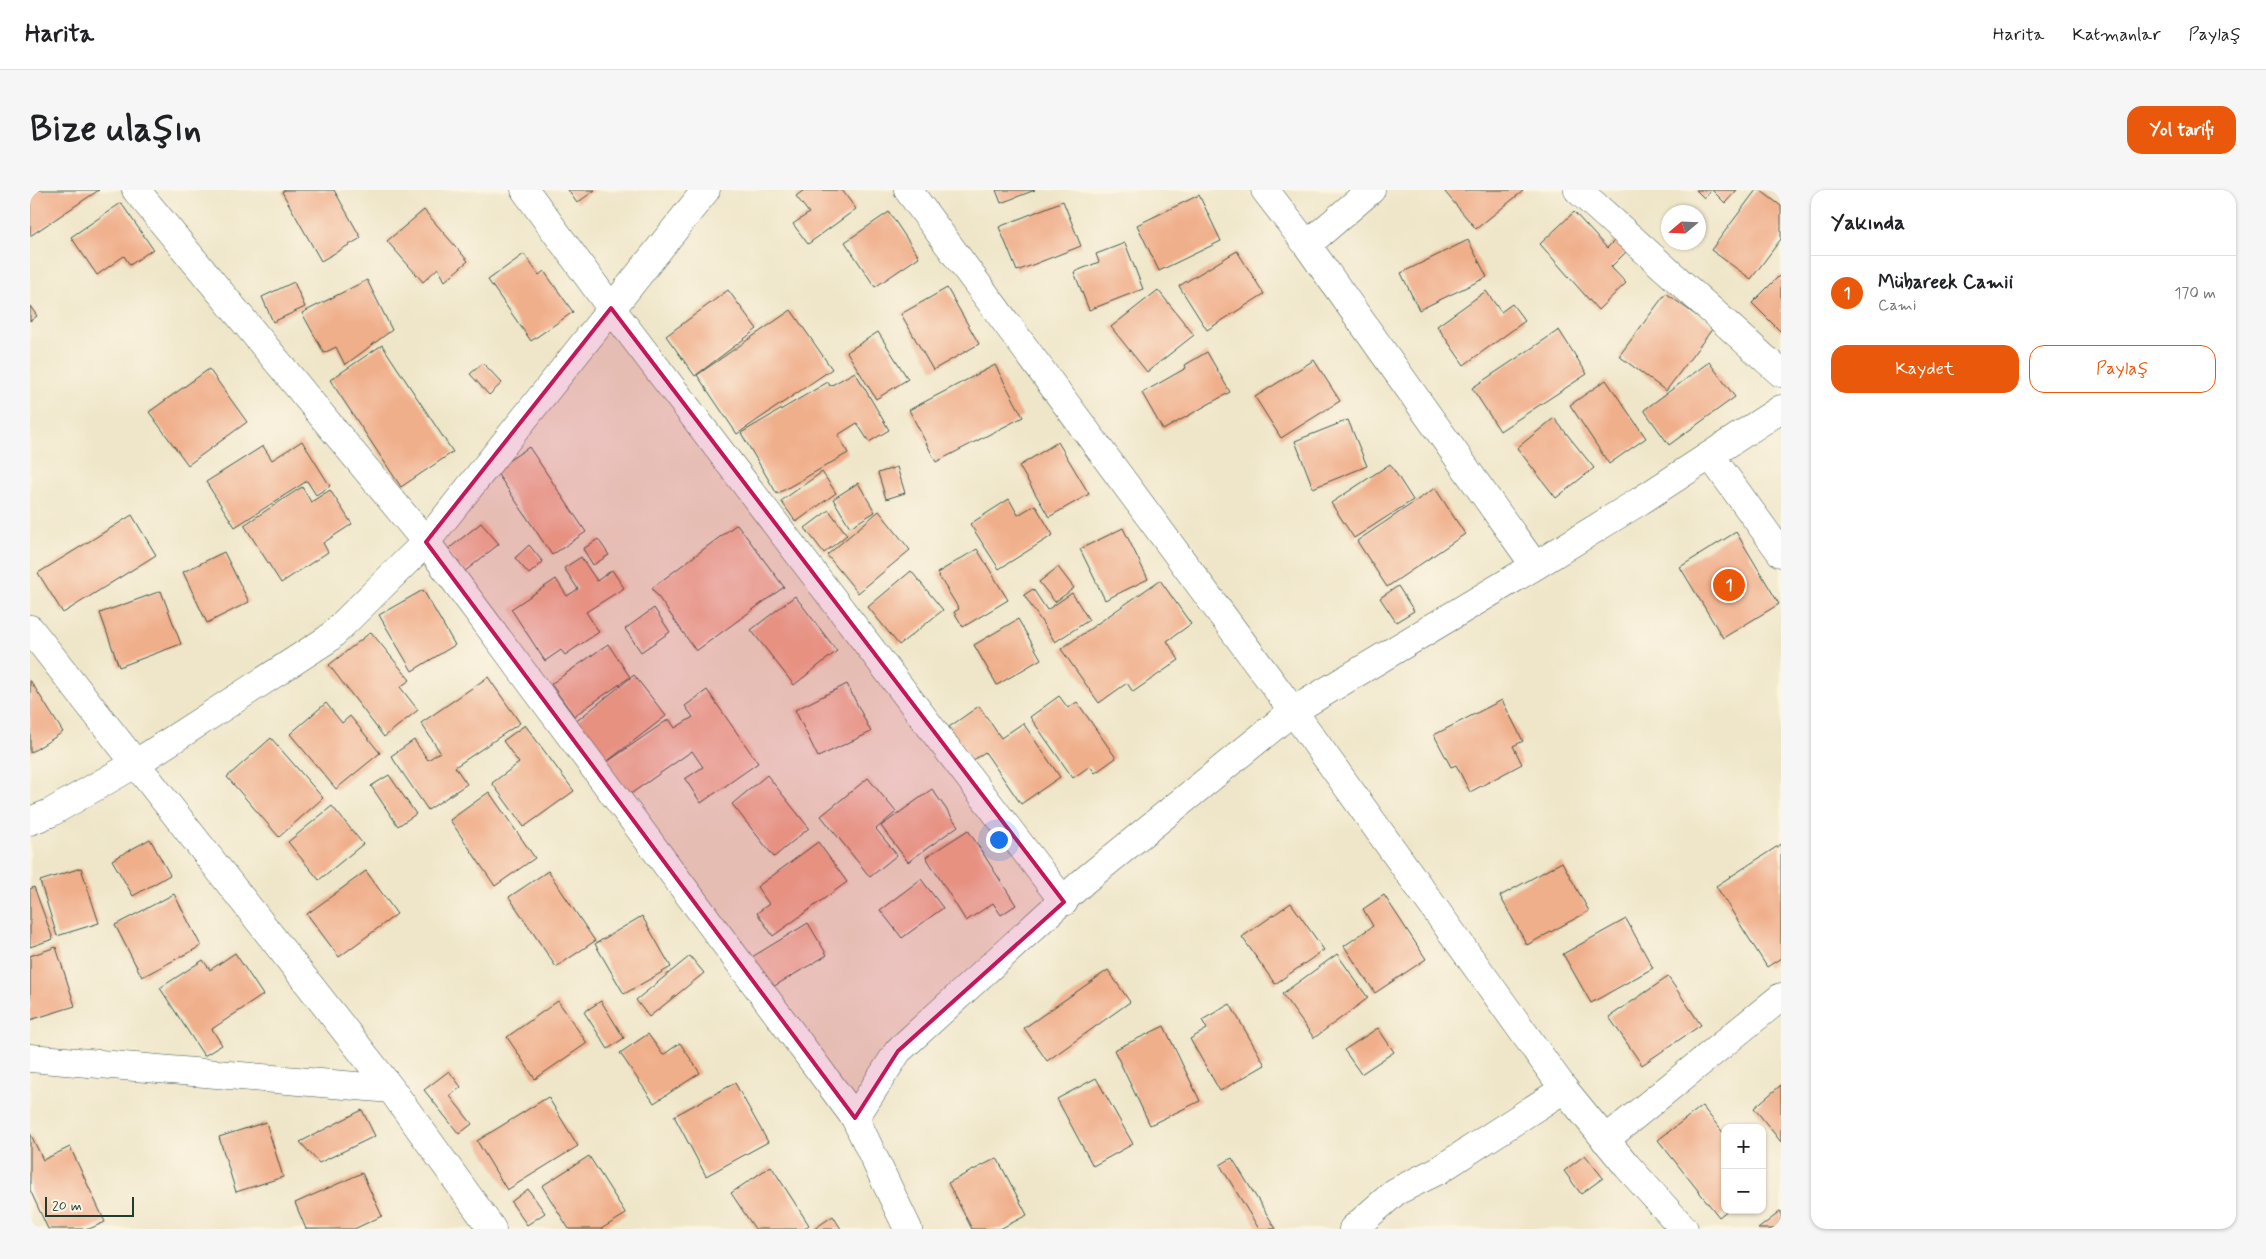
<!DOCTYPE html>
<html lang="tr">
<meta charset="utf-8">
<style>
:root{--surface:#fff;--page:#f6f6f6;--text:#202124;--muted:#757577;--line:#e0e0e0;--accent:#ea580c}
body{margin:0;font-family:Mynerve,sans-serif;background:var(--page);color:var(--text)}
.controls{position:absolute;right:15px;bottom:15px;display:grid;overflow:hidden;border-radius:10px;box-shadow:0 1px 4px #0004}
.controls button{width:45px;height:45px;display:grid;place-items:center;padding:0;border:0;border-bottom:1px solid var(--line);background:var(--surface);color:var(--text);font:25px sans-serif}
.compass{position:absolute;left:1631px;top:15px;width:45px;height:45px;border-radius:50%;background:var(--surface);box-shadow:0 1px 4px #0004;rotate:251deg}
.scale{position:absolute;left:15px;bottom:12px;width:89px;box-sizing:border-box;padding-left:5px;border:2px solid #1f3d34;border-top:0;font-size:14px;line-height:18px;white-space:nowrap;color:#1f3d34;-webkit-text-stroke:4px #fcf5e5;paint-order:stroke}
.you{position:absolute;left:968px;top:649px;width:18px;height:18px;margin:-12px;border:4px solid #fff;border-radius:50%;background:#1a73e8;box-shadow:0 0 0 8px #1a73e833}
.badge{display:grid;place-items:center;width:32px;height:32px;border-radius:50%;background:var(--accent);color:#fff;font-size:16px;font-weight:700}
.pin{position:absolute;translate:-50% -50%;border:2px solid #fff;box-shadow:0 1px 5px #0006}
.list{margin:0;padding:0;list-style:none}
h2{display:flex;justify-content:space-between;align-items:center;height:65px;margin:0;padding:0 20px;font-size:21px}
h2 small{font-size:16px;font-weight:400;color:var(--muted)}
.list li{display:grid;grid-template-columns:32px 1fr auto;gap:15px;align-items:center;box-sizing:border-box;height:75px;padding:0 20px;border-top:1px solid var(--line)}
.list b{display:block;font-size:19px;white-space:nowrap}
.list p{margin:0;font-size:16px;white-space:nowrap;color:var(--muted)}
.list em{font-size:16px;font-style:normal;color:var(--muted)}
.actions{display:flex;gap:10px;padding:15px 20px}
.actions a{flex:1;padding:11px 0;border:1px solid var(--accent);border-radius:15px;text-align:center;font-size:18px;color:var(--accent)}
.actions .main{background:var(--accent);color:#fff}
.map{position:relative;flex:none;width:1751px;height:1039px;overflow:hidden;border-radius:15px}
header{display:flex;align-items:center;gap:30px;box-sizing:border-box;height:70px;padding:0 25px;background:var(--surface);border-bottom:1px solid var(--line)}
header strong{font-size:24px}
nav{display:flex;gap:28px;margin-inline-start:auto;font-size:18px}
.intro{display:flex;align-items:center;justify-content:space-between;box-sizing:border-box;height:120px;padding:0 30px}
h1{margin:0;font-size:35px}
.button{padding:12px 22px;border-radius:15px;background:var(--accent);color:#fff;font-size:18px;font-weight:700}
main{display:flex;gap:30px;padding:0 30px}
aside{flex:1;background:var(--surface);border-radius:15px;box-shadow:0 1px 4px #0004}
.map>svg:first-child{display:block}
</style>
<header>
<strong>Harita</strong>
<nav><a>Harita</a><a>Katmanlar</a><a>Paylaş</a></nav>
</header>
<div class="intro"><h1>Bize ulaşın</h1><a class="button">Yol tarifi</a></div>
<main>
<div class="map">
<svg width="1751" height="1039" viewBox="0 0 1751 1039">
<rect width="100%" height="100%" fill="#fcf5e5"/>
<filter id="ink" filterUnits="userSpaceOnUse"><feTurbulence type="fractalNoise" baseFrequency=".02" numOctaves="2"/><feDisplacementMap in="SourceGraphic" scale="10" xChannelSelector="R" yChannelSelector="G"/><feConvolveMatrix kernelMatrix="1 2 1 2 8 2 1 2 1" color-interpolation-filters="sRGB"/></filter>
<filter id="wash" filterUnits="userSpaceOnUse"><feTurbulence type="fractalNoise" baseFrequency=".0096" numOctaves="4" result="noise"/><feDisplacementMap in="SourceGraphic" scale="20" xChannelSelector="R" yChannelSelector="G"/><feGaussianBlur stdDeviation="1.12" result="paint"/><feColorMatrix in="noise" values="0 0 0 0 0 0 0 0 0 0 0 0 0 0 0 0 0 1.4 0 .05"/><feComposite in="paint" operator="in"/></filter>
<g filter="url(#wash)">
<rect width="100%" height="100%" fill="#efe6c9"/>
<g id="blocks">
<!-- building -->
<path fill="#f0af8b" d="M 0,0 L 69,0 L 0,46 Z
M 255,0 L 304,0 L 331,48 L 291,71 L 252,2 Z
M 538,0 L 565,0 L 547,13 Z
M 774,0 L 812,0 L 826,19 L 778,54 L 763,34 L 779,23 L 766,6 Z
M 966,0 L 1005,0 L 971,13 Z
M 1418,0 L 1492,0 L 1493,1 L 1446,39 L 1415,2 Z
M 1666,0 L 1681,0 L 1674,8 Z
M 1682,0 L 1707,0 L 1695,13 Z
M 1726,0 L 1730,0 L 1751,16 L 1751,49 L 1721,89 L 1681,60 Z
M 1169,5 L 1191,51 L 1129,81 L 1107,35 Z
M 1033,11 L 1051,56 L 987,81 L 969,37 Z
M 91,13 L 123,59 L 100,75 L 94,66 L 67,85 L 41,47 Z
M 394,20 L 438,71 L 415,91 L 408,78 L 393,92 L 357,51 Z
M 859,22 L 889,67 L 845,97 L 815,52 Z
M 1544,22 L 1577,58 L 1586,49 L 1597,61 L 1581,77 L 1596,93 L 1568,120 L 1510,54 Z
M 1438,50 L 1457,87 L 1389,120 L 1371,83 Z
M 1095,53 L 1113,99 L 1059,120 L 1044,82 L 1069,72 L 1066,64 Z
M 1207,61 L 1234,104 L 1177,140 L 1149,96 Z
M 494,64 L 509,85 L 514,81 L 543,122 L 501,151 L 458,90 Z
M 1751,84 L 1751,142 L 1722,113 Z
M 337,90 L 362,140 L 315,175 L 306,157 L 294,163 L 272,123 Z
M 264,92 L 275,117 L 243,132 L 232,107 Z
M 917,98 L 949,154 L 903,180 L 871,124 Z
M 698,100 L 727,139 L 665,186 L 636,146 Z
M 1128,100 L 1164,145 L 1117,182 L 1081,137 Z
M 1456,101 L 1471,122 L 1482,114 L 1495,131 L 1434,175 L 1407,136 Z
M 1636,103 L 1683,138 L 1636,201 L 1589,166 Z
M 0,116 L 7,126 L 0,131 Z
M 761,120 L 802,179 L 707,244 L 667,185 Z
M 1529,140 L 1557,184 L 1470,241 L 1442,198 Z
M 848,142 L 878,189 L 846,209 L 817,162 Z
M 352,155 L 423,262 L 371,297 L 300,190 Z
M 1177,162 L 1200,202 L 1133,240 L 1112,203 L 1156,178 L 1155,175 Z
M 1284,170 L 1310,211 L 1251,248 L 1225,207 Z
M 1679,172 L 1705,207 L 1639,255 L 1614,220 Z
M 453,173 L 472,193 L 459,205 L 440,184 Z
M 965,175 L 993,227 L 906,272 L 879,220 Z
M 179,179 L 217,232 L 158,275 L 119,222 Z
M 825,182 L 859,240 L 839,252 L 827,233 L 808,245 L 818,263 L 747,304 L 711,243 L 798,192 L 800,196 Z
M 1576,190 L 1616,248 L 1579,274 L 1540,215 Z
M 1524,228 L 1564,278 L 1526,308 L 1487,258 Z
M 1318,230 L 1337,276 L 1283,298 L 1265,251 Z
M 272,251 L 300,296 L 286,305 L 277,291 L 205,337 L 176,292 L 233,256 L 242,270 Z
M 1028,252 L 1059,304 L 1019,327 L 989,276 Z
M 499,257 L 556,342 L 522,365 L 465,280 Z
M 1360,274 L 1383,310 L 1324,348 L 1301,313 Z
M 867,277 L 875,303 L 856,309 L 848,283 Z
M 792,282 L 806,303 L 766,332 L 751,311 Z
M 828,293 L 845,322 L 820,337 L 803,309 Z
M 272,297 L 281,312 L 300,300 L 322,334 L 293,353 L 298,362 L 251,393 L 214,335 Z
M 1405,298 L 1435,344 L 1357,397 L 1327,351 Z
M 979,309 L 988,325 L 1005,315 L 1023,345 L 969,379 L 940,334 Z
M 799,320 L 817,345 L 794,363 L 775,338 Z
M 849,321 L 880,360 L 828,403 L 797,365 Z
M 102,325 L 126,365 L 33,423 L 8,383 Z
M 451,333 L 469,354 L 434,382 L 417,360 Z
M 707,334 L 754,397 L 666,461 L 622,398 Z
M 1093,338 L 1118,389 L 1075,410 L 1050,359 Z
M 1706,342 L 1749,414 L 1693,448 L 1650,377 Z
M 568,349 L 579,365 L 563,375 L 553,359 Z
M 499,355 L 513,372 L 499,384 L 485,368 Z
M 947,359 L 978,410 L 933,437 L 924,422 L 929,419 L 907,383 Z
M 194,362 L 219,412 L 177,433 L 153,382 Z
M 551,367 L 567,391 L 582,380 L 594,398 L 556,422 L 569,442 L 535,465 L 531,460 L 515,471 L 481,419 L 526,389 L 537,406 L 548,399 L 534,378 Z
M 1028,377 L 1044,398 L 1025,412 L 1009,392 Z
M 881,381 L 913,420 L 869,455 L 838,417 Z
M 1130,390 L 1161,434 L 1137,451 L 1149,470 L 1103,502 L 1097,493 L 1069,513 L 1031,459 Z
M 1368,396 L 1384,421 L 1366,432 L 1350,408 Z
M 1003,399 L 1017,420 L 1042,403 L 1059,430 L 1025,452 L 994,405 Z
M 393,400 L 425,455 L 382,481 L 349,425 Z
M 131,401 L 151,454 L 89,477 L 70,423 Z
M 765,406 L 807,461 L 764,495 L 721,440 Z
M 624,418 L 640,442 L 611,462 L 595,439 Z
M 988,429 L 1011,469 L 967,495 L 944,455 Z
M 341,442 L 380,490 L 370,497 L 388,520 L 354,547 L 299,475 Z
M 578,454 L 600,487 L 544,526 L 521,494 Z
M 604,485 L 636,526 L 575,573 L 544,533 Z
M 458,487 L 490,533 L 425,577 L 437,594 L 398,620 L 361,566 L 384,550 L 398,570 L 410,562 L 391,533 Z
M 0,490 L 33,542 L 0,563 Z
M 817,494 L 841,542 L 788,567 L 765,520 Z
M 677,500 L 728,573 L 671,613 L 655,589 L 673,577 L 662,561 L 599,605 L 577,572 L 639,529 L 645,538 L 663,527 L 655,516 Z
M 1029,506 L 1038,518 L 1047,512 L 1086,568 L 1065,583 L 1060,576 L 1043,588 L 1000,527 Z
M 1472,510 L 1493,551 L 1483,556 L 1492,574 L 1440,602 L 1426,575 L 1421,577 L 1404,545 Z
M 296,513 L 312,533 L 320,526 L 350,563 L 306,599 L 260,544 Z
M 949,516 L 971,548 L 993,533 L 1030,587 L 991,614 L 955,562 L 942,571 L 919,537 Z
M 495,535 L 544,601 L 494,637 L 462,593 L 489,573 L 473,551 Z
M 241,548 L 293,608 L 249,647 L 197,587 Z
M 359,585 L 386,624 L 368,636 L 341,596 Z
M 737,585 L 779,638 L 744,667 L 702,614 Z
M 838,588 L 866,622 L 846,639 L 867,665 L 840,687 L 791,626 Z
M 902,599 L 928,636 L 878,672 L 851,636 Z
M 459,602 L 505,668 L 465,696 L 420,630 Z
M 302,616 L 333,654 L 289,690 L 258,652 Z
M 938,640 L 986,715 L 971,725 L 963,713 L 936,731 L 896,667 Z
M 120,649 L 140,685 L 103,706 L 82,670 Z
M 788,652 L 817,692 L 743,746 L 727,723 L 739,714 L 727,697 Z
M 1751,654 L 1751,768 L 1737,777 L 1686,696 Z
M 1532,672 L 1559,721 L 1497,755 L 1470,706 Z
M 51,678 L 69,733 L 27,746 L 10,691 Z
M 336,681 L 367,724 L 309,767 L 277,724 Z
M 518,681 L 565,751 L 526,777 L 479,707 Z
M 891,689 L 913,718 L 872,748 L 850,720 Z
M 4,697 L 23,749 L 0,757 L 0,699 Z
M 144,704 L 171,756 L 112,787 L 85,735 Z
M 1354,705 L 1396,769 L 1345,803 L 1314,756 L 1343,736 L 1333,719 Z
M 1261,713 L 1294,760 L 1245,794 L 1212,747 Z
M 612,726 L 641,777 L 594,804 L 565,754 Z
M 1596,729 L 1623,778 L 1561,813 L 1533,764 Z
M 778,733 L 797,765 L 741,798 L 722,767 Z
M 26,757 L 45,816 L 0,830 L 0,766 Z
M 205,763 L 233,805 L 182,839 L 192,855 L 174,866 L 130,798 L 173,770 L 180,780 Z
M 1307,764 L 1338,808 L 1284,848 L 1252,804 Z
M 660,766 L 674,783 L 619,827 L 606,810 Z
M 1078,780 L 1100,812 L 1017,871 L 994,838 Z
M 1638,787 L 1671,835 L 1612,875 L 1579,827 Z
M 528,811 L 557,853 L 505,889 L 477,847 Z
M 571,811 L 594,848 L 578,859 L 554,822 Z
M 1200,814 L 1235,875 L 1190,901 L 1160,849 L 1177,839 L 1172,830 Z
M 1134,836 L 1170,911 L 1120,935 L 1084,860 Z
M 1348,838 L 1364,862 L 1331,884 L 1314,860 Z
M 618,844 L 633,865 L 650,853 L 670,883 L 624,913 L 590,863 Z
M 419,881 L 431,897 L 420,906 L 442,934 L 429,944 L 394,900 Z
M 1066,888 L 1103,954 L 1063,976 L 1027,909 Z
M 705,893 L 738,952 L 676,986 L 644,926 Z
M 1751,895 L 1751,952 L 1724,918 Z
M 518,907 L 548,956 L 477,1000 L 447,951 Z
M 1672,916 L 1695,945 L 1695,1020 L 1698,1020 L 1689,1027 L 1628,950 Z
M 332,920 L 345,946 L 289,973 L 270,952 Z
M 236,932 L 253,987 L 206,1002 L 189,947 Z
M 0,943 L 13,970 L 40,957 L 75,1032 L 59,1039 L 18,1039 L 0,1000 Z
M 1555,965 L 1573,988 L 1551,1004 L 1534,981 Z
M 559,966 L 596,1024 L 571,1039 L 539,1039 L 512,996 Z
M 967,968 L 997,1025 L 970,1039 L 942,1039 L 918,993 Z
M 1202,968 L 1246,1039 L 1229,1039 L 1190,975 Z
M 741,976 L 779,1035 L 774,1039 L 725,1039 L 701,1003 Z
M 332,983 L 352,1026 L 324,1039 L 276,1039 L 265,1013 Z
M 498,999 L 515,1023 L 497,1035 L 481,1012 Z
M 1751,1021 L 1751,1039 L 1728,1039 Z
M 803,1026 L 811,1039 L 784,1039 Z"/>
</g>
</g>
<g filter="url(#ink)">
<use href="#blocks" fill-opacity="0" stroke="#3e564a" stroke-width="1"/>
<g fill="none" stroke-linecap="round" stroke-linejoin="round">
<defs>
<path id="minor" d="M 106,0 L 396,352 L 825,928 L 878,1039
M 495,0 L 581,118 L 1034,712
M 878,0 L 1263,521 L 1534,899 L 1597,976 L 1654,1039
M 1235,0 L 1277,55 L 1505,376
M 1548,0 L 1751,183
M 1277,55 L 1341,0
M 1680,265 L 1751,363
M 0,439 L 361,899 L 462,1039
M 0,631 L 20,623 L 105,574 L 298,449 L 396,352 L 676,0
M 0,868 L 361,899
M 825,928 L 868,861 L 1054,691 L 1263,521 L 1505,376 L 1610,311 L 1751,219
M 1575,950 L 1751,807
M 1323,1039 L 1365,1002 L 1409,980 L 1534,899"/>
</defs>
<!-- minor casing -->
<use href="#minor" stroke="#3e564a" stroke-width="29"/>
<!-- minor -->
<use href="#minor" stroke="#fff" stroke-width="28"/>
</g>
</g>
<!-- marked area -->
<path fill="#c2185b" fill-opacity="0.2" stroke="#c2185b" stroke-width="4" stroke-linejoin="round" d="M 581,118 L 1034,712 L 868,861 L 825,928 L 396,352 Z"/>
</svg>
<div class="controls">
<button>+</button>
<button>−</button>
</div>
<svg class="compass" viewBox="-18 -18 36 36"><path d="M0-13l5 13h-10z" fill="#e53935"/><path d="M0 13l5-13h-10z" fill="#757577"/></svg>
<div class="scale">20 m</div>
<div class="you"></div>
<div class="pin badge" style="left:1699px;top:395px">1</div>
</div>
<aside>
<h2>Yakında<small></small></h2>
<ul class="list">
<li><span class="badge">1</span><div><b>Mübareek Camii</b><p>Cami</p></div><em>170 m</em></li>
</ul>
<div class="actions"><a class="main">Kaydet</a><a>Paylaş</a></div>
</aside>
</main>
